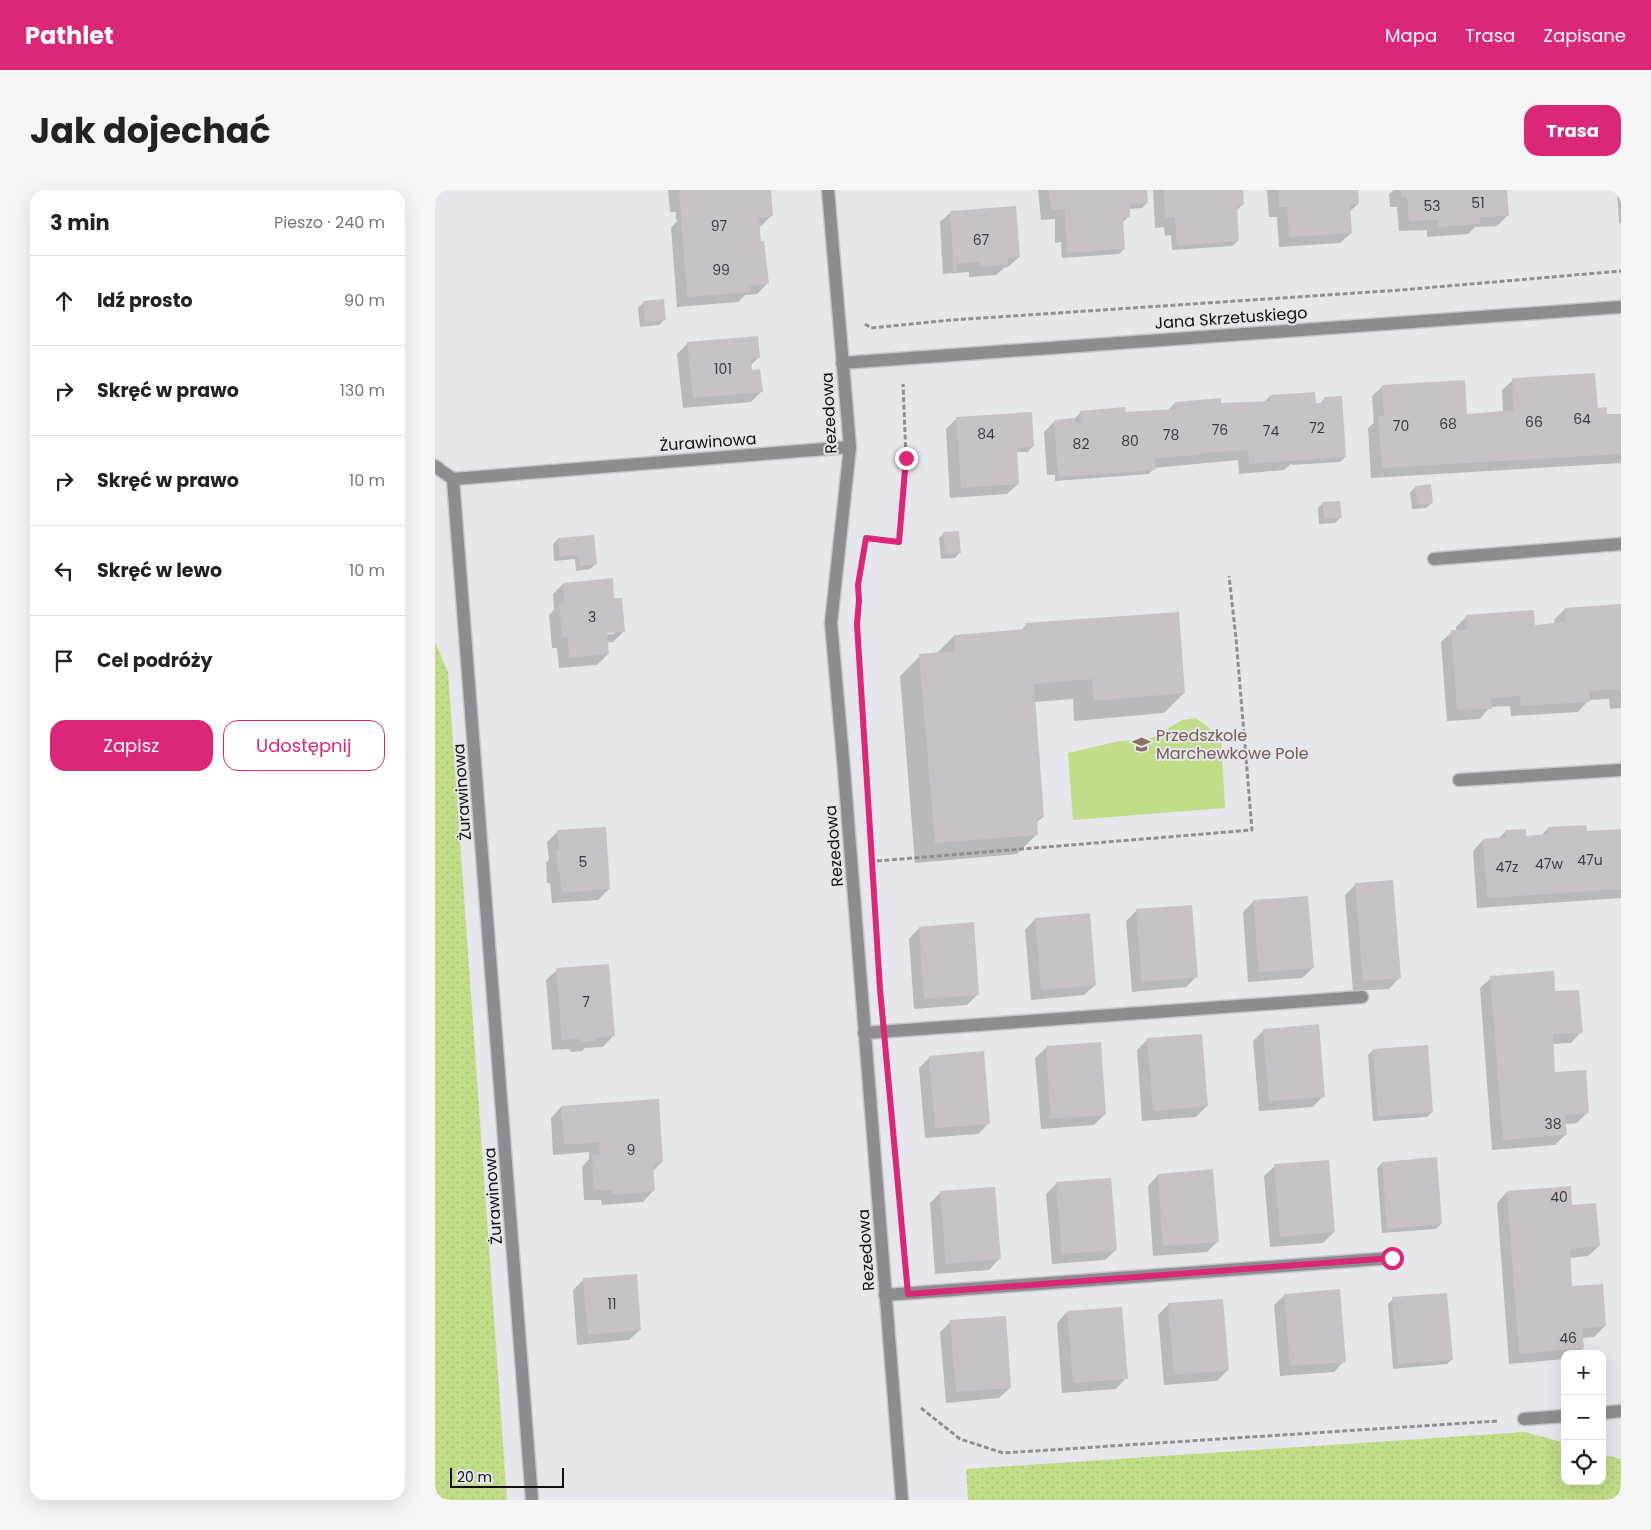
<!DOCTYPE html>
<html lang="pl">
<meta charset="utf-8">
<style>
:root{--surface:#fff;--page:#f6f6f6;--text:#222;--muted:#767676;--line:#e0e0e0;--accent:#db2777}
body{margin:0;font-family:Poppins,sans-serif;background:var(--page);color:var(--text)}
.controls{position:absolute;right:15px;bottom:15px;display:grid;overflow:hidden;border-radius:10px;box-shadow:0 5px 20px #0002}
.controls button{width:45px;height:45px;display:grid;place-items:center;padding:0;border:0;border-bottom:1px solid var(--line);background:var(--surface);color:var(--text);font:25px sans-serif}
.scale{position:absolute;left:15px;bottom:12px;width:114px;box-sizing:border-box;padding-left:5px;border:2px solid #101013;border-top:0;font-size:14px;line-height:18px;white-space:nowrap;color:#101013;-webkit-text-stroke:4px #e6e6ed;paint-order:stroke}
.stop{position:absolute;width:15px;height:15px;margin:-11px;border:4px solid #db2777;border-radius:50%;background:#fff}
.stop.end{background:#db2777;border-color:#fff;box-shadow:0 1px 5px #0008}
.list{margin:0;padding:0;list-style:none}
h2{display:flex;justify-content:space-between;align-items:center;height:65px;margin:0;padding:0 20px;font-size:21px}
h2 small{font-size:16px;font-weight:400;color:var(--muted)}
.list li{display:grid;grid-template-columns:32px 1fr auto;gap:15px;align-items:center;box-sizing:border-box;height:90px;padding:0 20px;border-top:1px solid var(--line)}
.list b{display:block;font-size:19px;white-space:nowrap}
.list em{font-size:16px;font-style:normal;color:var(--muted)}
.actions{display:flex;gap:10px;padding:15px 20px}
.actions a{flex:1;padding:11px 0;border:1px solid var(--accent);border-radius:15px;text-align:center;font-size:18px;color:var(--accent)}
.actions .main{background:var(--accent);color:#fff}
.icon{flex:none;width:28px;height:28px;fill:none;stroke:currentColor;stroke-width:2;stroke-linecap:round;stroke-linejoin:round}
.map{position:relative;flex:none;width:1186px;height:1310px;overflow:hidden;border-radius:15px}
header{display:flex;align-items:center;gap:30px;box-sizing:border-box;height:70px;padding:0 25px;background:var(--accent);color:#fff}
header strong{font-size:24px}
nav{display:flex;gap:28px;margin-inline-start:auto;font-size:18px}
.intro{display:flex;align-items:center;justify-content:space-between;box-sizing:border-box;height:120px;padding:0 30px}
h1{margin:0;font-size:35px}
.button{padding:12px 22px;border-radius:15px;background:var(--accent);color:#fff;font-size:18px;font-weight:700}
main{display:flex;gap:30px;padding:0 30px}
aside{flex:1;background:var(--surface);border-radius:15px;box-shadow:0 5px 20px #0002}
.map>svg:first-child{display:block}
</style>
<header>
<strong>Pathlet</strong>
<nav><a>Mapa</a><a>Trasa</a><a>Zapisane</a></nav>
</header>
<div class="intro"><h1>Jak dojechać</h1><a class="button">Trasa</a></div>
<main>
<aside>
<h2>3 min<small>Pieszo · 240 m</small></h2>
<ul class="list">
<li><svg class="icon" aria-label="ahead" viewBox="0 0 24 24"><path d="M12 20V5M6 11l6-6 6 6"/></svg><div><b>Idź prosto</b></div><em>90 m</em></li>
<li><svg class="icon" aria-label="right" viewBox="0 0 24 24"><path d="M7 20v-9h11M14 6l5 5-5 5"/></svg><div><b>Skręć w prawo</b></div><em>130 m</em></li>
<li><svg class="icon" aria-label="right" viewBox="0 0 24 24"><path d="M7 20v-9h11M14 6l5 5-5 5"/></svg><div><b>Skręć w prawo</b></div><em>10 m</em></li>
<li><svg class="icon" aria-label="left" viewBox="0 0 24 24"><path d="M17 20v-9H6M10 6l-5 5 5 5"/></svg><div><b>Skręć w lewo</b></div><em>10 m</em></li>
<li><svg class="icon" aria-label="arrive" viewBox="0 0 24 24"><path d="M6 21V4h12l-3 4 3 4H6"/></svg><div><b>Cel podróży</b></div></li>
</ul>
<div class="actions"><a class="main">Zapisz</a><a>Udostępnij</a></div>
</aside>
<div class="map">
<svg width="1186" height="1310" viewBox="0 0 1186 1310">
<defs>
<pattern id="grass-dots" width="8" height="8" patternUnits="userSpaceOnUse" patternTransform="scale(1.25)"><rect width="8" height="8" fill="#c2dd87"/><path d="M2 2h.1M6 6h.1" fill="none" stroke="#a6bd74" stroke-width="1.8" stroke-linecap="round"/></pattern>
</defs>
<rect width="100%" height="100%" fill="#e6e6ed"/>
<!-- grass -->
<path fill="url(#grass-dots)" d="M 0,452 L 13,482 L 72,1310 L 0,1310 Z
M 1090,1242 L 1130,1253 L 1130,1291 L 1167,1291 L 1167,1264 L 1186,1269 L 1186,1310 L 533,1310 L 531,1279 Z"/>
<!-- green -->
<path fill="#c2dd87" d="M 761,528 L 786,547 L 790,618 L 638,630 L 633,563 L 685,551 L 717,548 L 747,530 Z"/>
<!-- shadow -->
<path fill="#0003" fill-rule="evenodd" d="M 233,0 L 334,0 L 337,25 L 326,36 L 323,36 L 333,93 L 322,104 L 310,105 L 303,112 L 242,117 L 236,38 L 243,30 L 241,30 L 241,22 L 235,22 Z
M 603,0 L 711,0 L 712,13 L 707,18 L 694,19 L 694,26 L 687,33 L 689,59 L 684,64 L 627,68 L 626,52 L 620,53 L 620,29 L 606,30 Z
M 718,0 L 807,0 L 808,14 L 801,21 L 803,51 L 797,56 L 737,60 L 736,45 L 730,46 L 729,37 L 720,38 Z
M 832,0 L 922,0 L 923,14 L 914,22 L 916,43 L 905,53 L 844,57 L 842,27 L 834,27 Z
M 959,0 L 1071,0 L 1073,25 L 1062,36 L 1040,37 L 1033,44 L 992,47 L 992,40 L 964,41 L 962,17 L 955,17 L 954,4 Z
M 1182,0 L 1186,0 L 1186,33 L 1184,33 Z
M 516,22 L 584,67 L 573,77 L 569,78 L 561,85 L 534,87 L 534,82 L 508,84 L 505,32 Z
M 208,113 L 229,130 L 224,135 L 205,137 L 203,118 Z
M 253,153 L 323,168 L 316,175 L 316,181 L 326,202 L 316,212 L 248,218 L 242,164 Z
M 1078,190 L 1162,219 L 1171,226 L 1186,225 L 1186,273 L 936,288 L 933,238 L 939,233 L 937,206 L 948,196 L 1031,225 L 1068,222 L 1067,200 Z
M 835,206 L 880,215 L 884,215 L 890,208 L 910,267 L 905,272 L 857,275 L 857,273 L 849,280 L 804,284 L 803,270 L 719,278 L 714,284 L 620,291 L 620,285 L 612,285 L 609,242 L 620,231 L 639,229 L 646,222 L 690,223 L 733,220 L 740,213 L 784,215 L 828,213 Z
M 522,228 L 598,256 L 593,262 L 581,262 L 583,294 L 572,304 L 515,308 L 511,239 Z
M 981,297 L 997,313 L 991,318 L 977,319 L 975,302 Z
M 888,313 L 905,328 L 900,333 L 884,334 L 883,318 Z
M 509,343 L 525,362 L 520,368 L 506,369 L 504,348 Z
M 123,349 L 161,374 L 155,379 L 141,381 L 140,369 L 119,371 L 118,354 Z
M 128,394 L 178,410 L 189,441 L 178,452 L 172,452 L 173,464 L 162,475 L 124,478 L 122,458 L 117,458 L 114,425 L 119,420 L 118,404 ZM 179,441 L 179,444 L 166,445 L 166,442 Z
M 1186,415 L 1186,518 L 1175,519 L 1174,509 L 1154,510 L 1143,522 L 1076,526 L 1075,516 L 1055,517 L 1045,529 L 1012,531 L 1006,452 L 1017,442 L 1021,441 L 1021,437 L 1032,426 L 1099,436 L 1120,434 L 1119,430 L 1130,419 Z
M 591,435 L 749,503 L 729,523 L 639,531 L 638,509 L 599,512 L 608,627 L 601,633 L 602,644 L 582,664 L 480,673 L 465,486 L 485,466 L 501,464 L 519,446 L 585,441 Z
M 1113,638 L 1151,643 L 1186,640 L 1186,708 L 1042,718 L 1038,661 L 1048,650 L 1063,649 L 1071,641 L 1090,647 L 1106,646 Z
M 123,641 L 174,699 L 163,710 L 117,713 L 115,693 L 112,693 L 111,672 L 114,670 L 112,652 Z
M 921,694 L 964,788 L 954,799 L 918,801 L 910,705 Z
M 819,711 L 878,778 L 867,788 L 813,792 L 808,722 Z
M 702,720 L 761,787 L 751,797 L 697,802 L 691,731 Z
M 600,729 L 660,795 L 649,805 L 596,810 L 590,740 Z
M 484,738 L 543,804 L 532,815 L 479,819 L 474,749 Z
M 122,780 L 178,846 L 168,857 L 150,858 L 147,861 L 137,862 L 133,859 L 117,860 L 111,790 Z
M 1056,788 L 1119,802 L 1146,842 L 1136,853 L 1117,854 L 1119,884 L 1153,922 L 1142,933 L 1130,934 L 1131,944 L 1120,955 L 1057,960 L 1045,798 Z
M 829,840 L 888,906 L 878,917 L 824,921 L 818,851 Z
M 713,849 L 772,916 L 761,927 L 707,931 L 702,860 Z
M 992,856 L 997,922 L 992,927 L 938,931 L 933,865 L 938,860 Z
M 611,858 L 670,924 L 659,935 L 606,939 L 600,868 Z
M 495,867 L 554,933 L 543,944 L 490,948 L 484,878 Z
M 126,917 L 227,972 L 217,982 L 218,1001 L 208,1012 L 167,1015 L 166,1010 L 149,1010 L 147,977 L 154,969 L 154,962 L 118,965 L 116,928 Z
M 947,973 L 1006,1034 L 1001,1039 L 947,1043 L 942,978 Z
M 840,976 L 899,1042 L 888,1053 L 835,1057 L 829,986 Z
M 723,985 L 783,1051 L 772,1062 L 718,1066 L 713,996 Z
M 622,993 L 681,1060 L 670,1070 L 617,1074 L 611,1004 Z
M 1072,1002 L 1136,1017 L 1164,1056 L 1153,1066 L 1134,1068 L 1136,1097 L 1170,1136 L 1159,1147 L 1147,1148 L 1148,1158 L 1142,1164 L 1130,1164 L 1130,1169 L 1074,1174 L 1062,1013 Z
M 505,1003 L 564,1069 L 554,1080 L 500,1084 L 495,1013 Z
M 149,1089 L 205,1140 L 194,1150 L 142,1155 L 138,1100 Z
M 850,1105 L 909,1171 L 899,1182 L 845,1186 L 839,1115 Z
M 958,1109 L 1017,1169 L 1012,1174 L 958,1179 L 953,1114 Z
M 734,1114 L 793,1180 L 782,1191 L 729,1195 L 723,1125 Z
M 632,1122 L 691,1188 L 681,1199 L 627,1203 L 622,1133 Z
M 516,1131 L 575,1198 L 564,1208 L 511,1213 L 505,1142 Z"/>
<!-- building -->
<path fill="#c8c2c7" d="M 244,0 L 336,0 L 338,26 L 324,28 L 326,51 L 329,51 L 334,94 L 315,96 L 315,102 L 252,107 Z
M 614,0 L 712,0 L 713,13 L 695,15 L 695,27 L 688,28 L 690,59 L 632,63 L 630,19 L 616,20 Z
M 729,0 L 808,0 L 809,15 L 802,16 L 804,51 L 742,56 L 740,27 L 730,28 Z
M 843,0 L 923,0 L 924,14 L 915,15 L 917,43 L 854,47 L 852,17 L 844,17 Z
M 965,0 L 1072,0 L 1074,26 L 1045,27 L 1045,34 L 1004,37 L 1002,30 L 974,31 L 972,7 L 966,7 Z
M 581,16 L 585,67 L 573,68 L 573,75 L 545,77 L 544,72 L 521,74 L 521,82 L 519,82 L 515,21 Z
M 229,109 L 231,130 L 210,132 L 208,111 Z
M 323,146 L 325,168 L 316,169 L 317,180 L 325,179 L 328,202 L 258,208 L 252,152 Z
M 1160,183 L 1163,218 L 1172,217 L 1172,224 L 1186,224 L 1186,264 L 947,278 L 943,226 L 949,226 L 947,195 L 1030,190 L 1032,224 L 1079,220 L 1077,188 Z
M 880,202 L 881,213 L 890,213 L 889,207 L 907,206 L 911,267 L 814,274 L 813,260 L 766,263 L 766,265 L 720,268 L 720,280 L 625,287 L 622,275 L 619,230 L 639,228 L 640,233 L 646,232 L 645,221 L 690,217 L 691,222 L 741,219 L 740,212 L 786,208 L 786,213 L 836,211 L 835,205 Z
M 597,222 L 599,257 L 582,258 L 584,294 L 526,298 L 521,227 Z
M 996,294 L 998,313 L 982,315 L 980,296 Z
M 905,311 L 907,328 L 889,329 L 887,312 Z
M 524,341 L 526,363 L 510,364 L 508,342 Z
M 159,345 L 162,374 L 145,376 L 144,365 L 124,367 L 123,348 Z
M 178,388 L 179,408 L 187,408 L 190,442 L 172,443 L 174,464 L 134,468 L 133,447 L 127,447 L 124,413 L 129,413 L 128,393 Z
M 1186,414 L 1186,503 L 1185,503 L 1184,499 L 1155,501 L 1155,512 L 1086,516 L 1085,506 L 1056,508 L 1057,519 L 1022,520 L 1016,440 L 1032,440 L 1031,425 L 1099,420 L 1100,435 L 1130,432 L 1130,418 Z
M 744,422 L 750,503 L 659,511 L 657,489 L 599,494 L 609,627 L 602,628 L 603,645 L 500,653 L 484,464 L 520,461 L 519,445 L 591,439 L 590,433 Z
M 1151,635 L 1152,641 L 1186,639 L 1186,699 L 1052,708 L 1048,649 L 1071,647 L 1070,640 L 1091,639 L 1091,646 L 1113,644 L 1113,637 Z
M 171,637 L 175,699 L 127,703 L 125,683 L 123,683 L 121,660 L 124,660 L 122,640 Z
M 958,690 L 966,788 L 928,791 L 920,693 Z
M 873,706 L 879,778 L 824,782 L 818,710 Z
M 757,715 L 763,787 L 707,792 L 701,719 Z
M 655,723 L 661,795 L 606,800 L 600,728 Z
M 539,732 L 544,805 L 489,809 L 484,737 Z
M 174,774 L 180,846 L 162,848 L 159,851 L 148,852 L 144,849 L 127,850 L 121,778 Z
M 1119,781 L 1120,801 L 1144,800 L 1148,843 L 1118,844 L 1120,882 L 1151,880 L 1154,923 L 1130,925 L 1132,945 L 1068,950 L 1055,786 Z
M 884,834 L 890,907 L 834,911 L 828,839 Z
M 767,844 L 773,916 L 718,921 L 712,848 Z
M 666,852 L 671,925 L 616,929 L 611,856 Z
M 993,855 L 998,922 L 943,926 L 938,859 Z
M 549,861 L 555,934 L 500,938 L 494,866 Z
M 224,909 L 228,972 L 218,973 L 220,1001 L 177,1005 L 177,1000 L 159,1000 L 157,965 L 165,964 L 164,952 L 129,955 L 126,916 Z
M 1002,967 L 1007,1034 L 952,1039 L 947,972 Z
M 894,970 L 900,1042 L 845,1047 L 839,974 Z
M 778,979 L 784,1052 L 728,1056 L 723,984 Z
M 676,988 L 682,1060 L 627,1064 L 621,992 Z
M 1136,996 L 1137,1015 L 1161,1013 L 1165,1056 L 1135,1059 L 1137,1096 L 1168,1094 L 1171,1136 L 1147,1139 L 1149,1158 L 1084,1164 L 1072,1001 Z
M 560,997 L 566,1069 L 511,1074 L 505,1001 Z
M 202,1084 L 206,1140 L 153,1145 L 148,1088 Z
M 905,1099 L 911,1172 L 855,1176 L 849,1104 Z
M 1012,1103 L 1018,1170 L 963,1174 L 957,1107 Z
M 788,1109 L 794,1180 L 739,1185 L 733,1113 Z
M 687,1117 L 693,1189 L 638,1193 L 632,1121 Z
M 571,1126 L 576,1198 L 521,1202 L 515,1130 Z"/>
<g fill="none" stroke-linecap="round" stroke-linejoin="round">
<defs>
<path id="minor" d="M 393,0 L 415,257 L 396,433 L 409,580 L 467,1310
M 407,173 L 1186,117
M 0,276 L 18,289
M 18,289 L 97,1310
M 18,289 L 415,257
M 999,369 L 1186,354
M 1024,590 L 1186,580
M 429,843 L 927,807
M 450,1105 L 957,1068
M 1167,1223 L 1186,1221
M 1089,1229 L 1130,1226"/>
</defs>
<!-- minor casing -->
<use href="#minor" stroke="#c4c4ca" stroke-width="15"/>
<!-- path -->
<path stroke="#8f8f95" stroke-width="3" stroke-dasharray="5 2.5" stroke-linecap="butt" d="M 430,134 L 436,138 L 517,130 L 966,100 L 1186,81
M 432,348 L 464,352 L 471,268 L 468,194
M 442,671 L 817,640 L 801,448 L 794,386
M 486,1218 L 525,1249 L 568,1263 L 1063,1231"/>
<!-- minor -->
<use href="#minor" stroke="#8d8d90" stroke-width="12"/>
</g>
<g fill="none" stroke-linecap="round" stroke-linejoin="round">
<!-- route -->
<path stroke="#db2777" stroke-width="6" d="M 471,268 L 464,352 L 431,348 L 423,395 L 424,410 L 422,434 L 445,799 L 473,1104 L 957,1068"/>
</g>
<!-- icons -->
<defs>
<symbol id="school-bare" viewBox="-9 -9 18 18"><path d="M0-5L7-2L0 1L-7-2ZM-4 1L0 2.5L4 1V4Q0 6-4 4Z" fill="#8d6e63" stroke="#e6e6ed" stroke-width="2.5" paint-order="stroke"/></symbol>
</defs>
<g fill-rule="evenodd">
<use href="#school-bare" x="694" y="542" width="25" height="25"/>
</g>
<g text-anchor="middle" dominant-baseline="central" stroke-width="4" stroke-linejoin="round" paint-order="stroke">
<!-- number labels -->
<g font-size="14" fill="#3e3c40">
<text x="1043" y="13">51</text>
<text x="997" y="16">53</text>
<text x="284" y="36">97</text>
<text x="546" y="50">67</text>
<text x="286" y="80">99</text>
<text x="288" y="179">101</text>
<text x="1147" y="229">64</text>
<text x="1099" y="232">66</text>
<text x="1013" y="234">68</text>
<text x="966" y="236">70</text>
<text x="882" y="238">72</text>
<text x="785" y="240">76</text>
<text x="836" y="241">74</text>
<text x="551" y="244">84</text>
<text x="736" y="245">78</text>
<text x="695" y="251">80</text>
<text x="646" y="254">82</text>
<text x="157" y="427">3</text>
<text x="1155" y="670">47u</text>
<text x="148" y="672">5</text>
<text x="1114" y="674">47w</text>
<text x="1072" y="677">47z</text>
<text x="151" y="812">7</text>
<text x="1118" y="934">38</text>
<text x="196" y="960">9</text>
<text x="1124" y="1007">40</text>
<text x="177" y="1114">11</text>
<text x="1133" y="1148">46</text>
</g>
<!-- street labels -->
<g font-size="16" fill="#101013" stroke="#e6e6ed">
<text transform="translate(796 128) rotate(-4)">Jana Skrzetuskiego</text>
<text transform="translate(394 223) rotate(-93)">Rezedowa</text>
<text transform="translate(273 252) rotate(-4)">Żurawinowa</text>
<text transform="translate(27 602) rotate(-94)">Żurawinowa</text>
<text transform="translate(399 656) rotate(-95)">Rezedowa</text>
<text transform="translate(58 1006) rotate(-94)">Żurawinowa</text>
<text transform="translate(431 1060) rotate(-94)">Rezedowa</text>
</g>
<!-- education labels -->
<g font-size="16" fill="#785e54" stroke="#e6e6ed" text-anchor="start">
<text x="721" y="545">Przedszkole<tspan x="721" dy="18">Marchewkowe Pole</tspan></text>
</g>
</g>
</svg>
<div class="controls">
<button>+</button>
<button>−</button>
<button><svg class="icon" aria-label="locate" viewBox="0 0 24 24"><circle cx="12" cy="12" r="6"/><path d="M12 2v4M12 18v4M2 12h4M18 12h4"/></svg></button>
</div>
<div class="scale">20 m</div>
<div class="stop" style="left:957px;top:1068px"></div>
<div class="stop end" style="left:471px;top:268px"></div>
</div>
</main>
